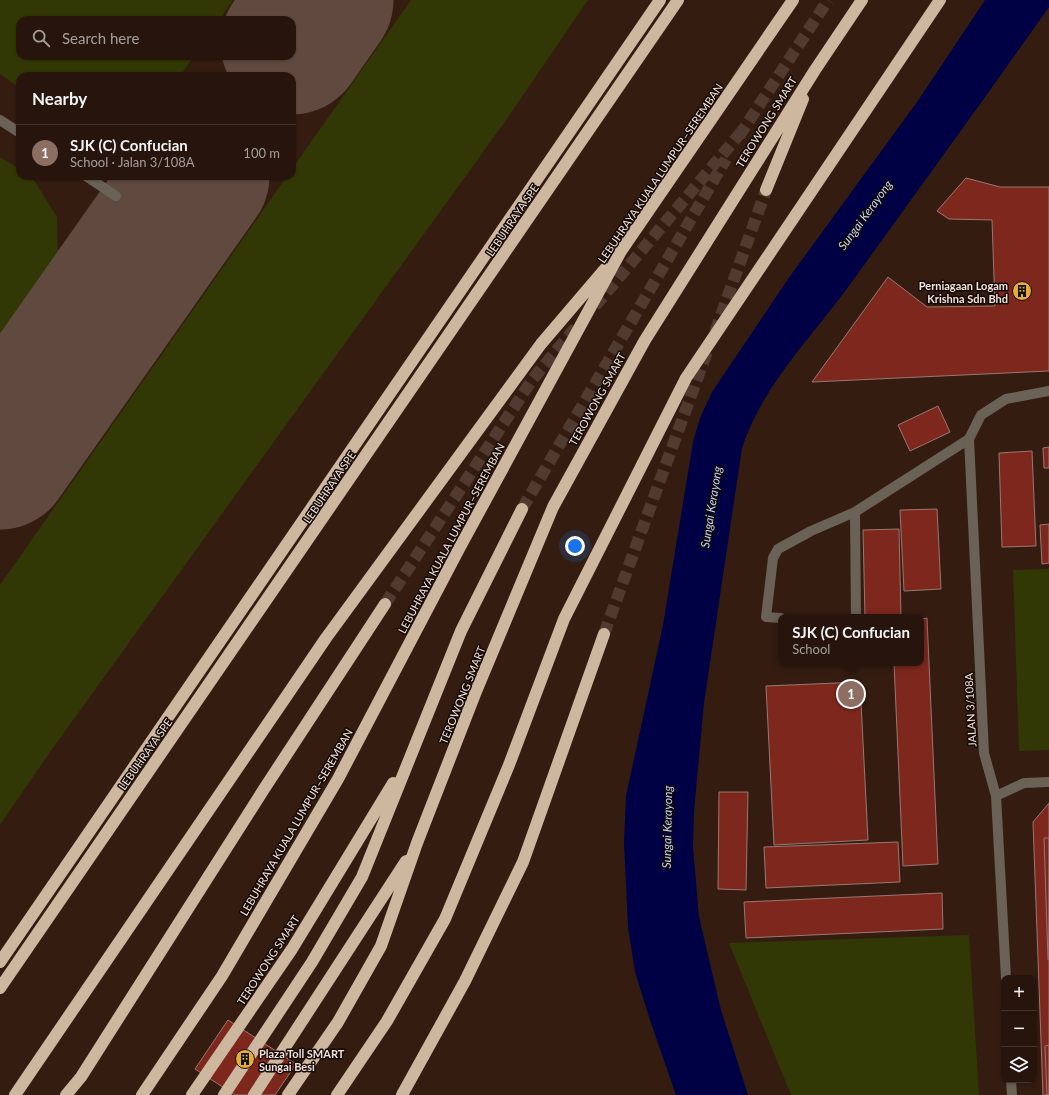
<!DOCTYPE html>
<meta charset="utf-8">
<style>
:root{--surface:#27150d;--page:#33221b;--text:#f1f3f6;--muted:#a49f9d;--line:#43342e;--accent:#e5ad35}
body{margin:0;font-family:Lato,sans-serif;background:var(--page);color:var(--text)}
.controls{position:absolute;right:12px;bottom:12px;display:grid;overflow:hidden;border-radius:8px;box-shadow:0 1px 3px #0004}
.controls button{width:36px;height:36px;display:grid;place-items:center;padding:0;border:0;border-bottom:1px solid var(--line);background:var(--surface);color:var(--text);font:20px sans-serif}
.you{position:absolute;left:575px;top:546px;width:14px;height:14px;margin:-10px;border:3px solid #fff;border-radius:50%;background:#1a73e8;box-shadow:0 0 0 6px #1a73e833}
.badge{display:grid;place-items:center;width:26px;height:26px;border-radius:50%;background:var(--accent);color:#fff;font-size:13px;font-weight:700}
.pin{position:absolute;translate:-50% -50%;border:2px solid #fff;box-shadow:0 1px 4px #0006}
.popup{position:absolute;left:778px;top:614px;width:146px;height:52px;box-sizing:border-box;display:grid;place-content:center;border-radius:8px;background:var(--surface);filter:drop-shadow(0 1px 3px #0005);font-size:13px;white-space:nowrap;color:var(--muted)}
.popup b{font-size:15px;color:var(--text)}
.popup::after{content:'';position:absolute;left:50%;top:100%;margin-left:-8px;border:8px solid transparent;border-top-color:var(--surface)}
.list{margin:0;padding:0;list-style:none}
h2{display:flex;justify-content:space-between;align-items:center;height:52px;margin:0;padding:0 16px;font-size:17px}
h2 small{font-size:13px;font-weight:400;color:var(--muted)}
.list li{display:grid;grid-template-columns:26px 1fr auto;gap:12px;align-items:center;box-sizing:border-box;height:56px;padding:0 16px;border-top:1px solid var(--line)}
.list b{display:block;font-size:15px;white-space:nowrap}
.list p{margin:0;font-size:13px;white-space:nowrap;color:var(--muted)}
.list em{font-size:13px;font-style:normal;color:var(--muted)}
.icon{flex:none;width:22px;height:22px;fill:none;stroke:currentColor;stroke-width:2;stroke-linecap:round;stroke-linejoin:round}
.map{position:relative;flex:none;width:1049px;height:1095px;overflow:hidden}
.search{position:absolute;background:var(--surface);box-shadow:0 1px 3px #0004;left:16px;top:16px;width:280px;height:44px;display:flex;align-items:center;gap:10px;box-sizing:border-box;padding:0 14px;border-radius:12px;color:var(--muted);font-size:15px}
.panel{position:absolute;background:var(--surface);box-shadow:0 1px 3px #0004;left:16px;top:72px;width:280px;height:108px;border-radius:12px}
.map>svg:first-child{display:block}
</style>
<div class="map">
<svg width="1049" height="1095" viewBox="0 0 1049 1095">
<rect width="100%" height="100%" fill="#341c11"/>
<!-- green -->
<path fill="#313805" d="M 0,0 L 233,0 L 219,20 L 20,20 L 20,56 L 194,56 L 180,76 L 20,76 L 20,88 L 0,74 Z
M 411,0 L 588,0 L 504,123 L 50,752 L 0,825 L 0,585 L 287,176 L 292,176 L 292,169 Z
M 0,157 L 20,169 L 20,176 L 32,177 L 57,217 L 58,261 L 0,343 Z
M 1049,569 L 1049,750 L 1019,751 L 1013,570 Z
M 969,935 L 979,1095 L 791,1095 L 729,943 Z"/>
<!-- water -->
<path fill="#000144" d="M 985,0 L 1049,0 L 1049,7 C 982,102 914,196 846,290 C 808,341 762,387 742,448 L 704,703 L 694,811 L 693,847 L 699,917 L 721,1010 L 748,1095 L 676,1095 L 650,1020 L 635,972 L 628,927 L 624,843 L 626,796 L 663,625 L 693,442 L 700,418 L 712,392 L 788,279 L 917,102 Z"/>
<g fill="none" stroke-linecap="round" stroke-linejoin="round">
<!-- runway -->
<path stroke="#604a40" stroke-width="143" d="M 292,43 L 322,0
M 0,458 L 198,176"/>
</g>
<!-- building -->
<path fill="#7e281d" stroke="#997872" d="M 966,178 L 1000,187 L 1049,187 L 1049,371 L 812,382 L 888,277 L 927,307 L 995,306 L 992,220 L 949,219 L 937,211 Z
M 938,406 L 950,432 L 910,451 L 898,425 Z
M 1049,447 L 1049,468 L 1044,468 L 1043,448 Z
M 1032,451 L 1036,546 L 1002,547 L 999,453 Z
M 937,509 L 941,589 L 904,591 L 900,510 Z
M 1049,524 L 1049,563 L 1042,564 L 1040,525 Z
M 899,529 L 901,617 L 865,617 L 863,530 Z
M 927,618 L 938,864 L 903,866 L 894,663 L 921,663 L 921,619 Z
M 860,682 L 868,840 L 774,845 L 766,686 Z
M 719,792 L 748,792 L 746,890 L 718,889 Z
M 1049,803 L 1049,1095 L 1043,1095 L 1033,822 Z
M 1044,838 L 1049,838 L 1049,960 L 1048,960 Z
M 898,842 L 900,882 L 766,888 L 764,847 Z
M 942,893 L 943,929 L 746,938 L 744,902 Z
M 228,1020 L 296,1064 L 275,1095 L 235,1095 L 195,1069 Z
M 1049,1045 L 1049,1095 L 1047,1095 L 1045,1046 Z"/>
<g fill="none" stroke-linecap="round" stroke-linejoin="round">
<!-- motorway-tunnel -->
<path stroke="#513a2f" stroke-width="12" stroke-dasharray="12 6" stroke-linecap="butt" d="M 739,136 L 828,0
M 595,306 L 743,130
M 715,332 L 766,190
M 522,509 L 726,159
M 385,604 L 532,380 L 576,327
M 604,634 L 708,349"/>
<!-- service -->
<path stroke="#6a6157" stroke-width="10" d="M 0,120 L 20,133
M 86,176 L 116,196
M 855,512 L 856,617
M 781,618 L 766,617 L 773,558 L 778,549 L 811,531 L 855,512 L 969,439
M 1006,978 L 996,796 L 1024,783 L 1049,782
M 1011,1080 L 1012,1095"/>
<!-- minor -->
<path stroke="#6a6157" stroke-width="10" d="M 996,796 L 984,753 L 969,439 L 981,415 L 1006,399 L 1049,391"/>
<!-- motorway -->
<path stroke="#ceb79f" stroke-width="12" d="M 766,190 L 803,99
M 0,962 L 660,0
M 0,988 L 678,0
M 15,1095 L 326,638 L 541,344 L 605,269
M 66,1095 L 81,1077 L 264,789 L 385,604
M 142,1095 L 222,976 L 338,779 L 460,547 L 621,251 L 793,0
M 192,1095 L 292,949 L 393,783
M 224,1095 L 312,962 L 362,877 L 461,631 L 522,509
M 254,1095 L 406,861
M 288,1095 L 338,1022 L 381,946 L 417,843 L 475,694 L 553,507 L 645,340 L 815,70 L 862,0
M 337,1095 L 387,1021 L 445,919 L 509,765 L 564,619 L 686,378 L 940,0
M 402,1095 L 465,981 L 523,862 L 604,634"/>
</g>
<!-- icons -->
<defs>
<symbol id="building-disc" viewBox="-11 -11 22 22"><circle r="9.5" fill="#e5ad35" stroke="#140905"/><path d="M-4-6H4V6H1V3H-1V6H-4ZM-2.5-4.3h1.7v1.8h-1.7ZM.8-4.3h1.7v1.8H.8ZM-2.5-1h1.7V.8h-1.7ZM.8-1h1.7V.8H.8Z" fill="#111"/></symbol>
</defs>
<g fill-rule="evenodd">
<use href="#building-disc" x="1011" y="280" width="22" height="22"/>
<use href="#building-disc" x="234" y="1048" width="22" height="22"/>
</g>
<g text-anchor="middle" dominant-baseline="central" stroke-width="3" stroke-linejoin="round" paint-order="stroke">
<!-- street labels -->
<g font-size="11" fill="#f4e3dc" stroke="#140905">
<text transform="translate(766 122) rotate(-58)">TEROWONG SMART</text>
<text transform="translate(660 173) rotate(-56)">LEBUHRAYA KUALA LUMPUR–SEREMBAN</text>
<text transform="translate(512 220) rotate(-56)">LEBUHRAYA SPE</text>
<text transform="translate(597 399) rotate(-61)">TEROWONG SMART</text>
<text transform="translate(329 487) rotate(-56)">LEBUHRAYA SPE</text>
<text transform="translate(451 538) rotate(-62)">LEBUHRAYA KUALA LUMPUR–SEREMBAN</text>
<text transform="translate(462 695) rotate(-68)">TEROWONG SMART</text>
<text transform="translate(970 710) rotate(-93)">JALAN 3/108A</text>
<text transform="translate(145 754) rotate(-55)">LEBUHRAYA SPE</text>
<text transform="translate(296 822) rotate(-60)">LEBUHRAYA KUALA LUMPUR–SEREMBAN</text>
<text transform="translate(268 960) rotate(-57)">TEROWONG SMART</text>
</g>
<!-- poi labels -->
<g font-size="11" font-weight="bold" fill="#f4e3dc" stroke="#140905" text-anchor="end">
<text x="1008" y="285">Perniagaan Logam<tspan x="1008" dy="13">Krishna Sdn Bhd</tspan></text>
<text x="259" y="1053" text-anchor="start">Plaza Toll SMART<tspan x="259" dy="13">Sungai Besi</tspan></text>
</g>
<!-- water labels -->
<g font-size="12" font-style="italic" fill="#bed4fc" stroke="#140905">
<text transform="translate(865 215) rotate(-54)">Sungai Kerayong</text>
<text transform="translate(711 507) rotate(-81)">Sungai Kerayong</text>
<text transform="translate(667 827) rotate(-89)">Sungai Kerayong</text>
</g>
</g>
</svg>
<div class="controls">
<button>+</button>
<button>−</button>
<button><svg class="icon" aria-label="layers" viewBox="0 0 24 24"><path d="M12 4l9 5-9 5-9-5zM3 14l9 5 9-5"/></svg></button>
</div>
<div class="you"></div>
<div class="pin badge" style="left:851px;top:694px;background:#8d6e63">1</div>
<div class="popup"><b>SJK (C) Confucian</b>School</div>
<div class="search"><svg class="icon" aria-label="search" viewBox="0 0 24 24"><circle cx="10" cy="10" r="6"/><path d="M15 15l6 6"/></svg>Search here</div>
<section class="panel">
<h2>Nearby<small></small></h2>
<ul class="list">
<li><span class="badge" style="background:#8d6e63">1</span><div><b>SJK (C) Confucian</b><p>School · Jalan 3/108A</p></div><em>100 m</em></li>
</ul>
</section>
</div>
